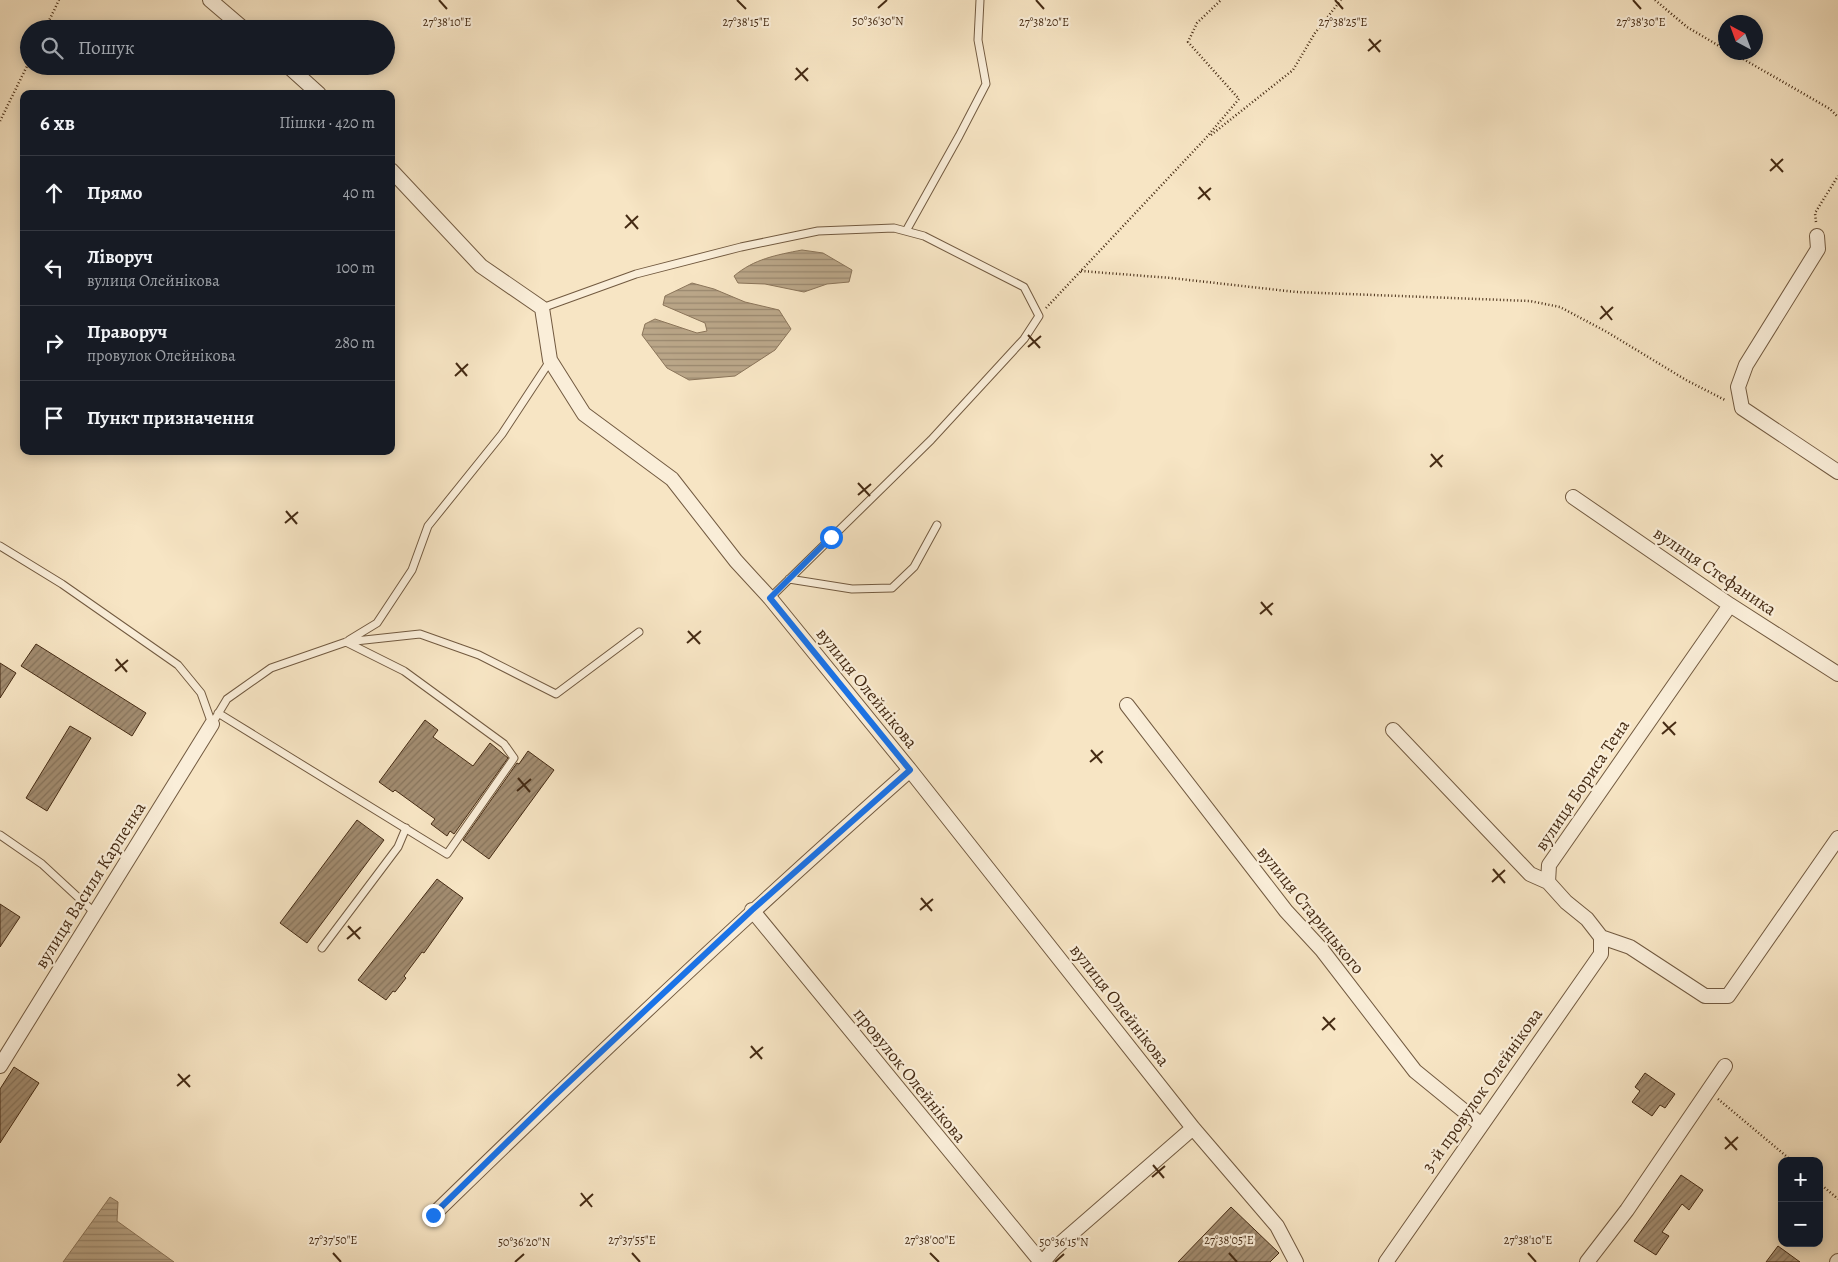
<!DOCTYPE html>
<html lang="uk">
<meta charset="utf-8">
<style>
:root{--surface:#171b24;--page:#20242c;--text:#f1f3f6;--muted:#9ea1a6;--line:#363941}
body{margin:0;font-family:Alegreya,serif;background:var(--page);color:var(--text)}
.controls{position:absolute;right:15px;bottom:15px;display:grid;overflow:hidden;border-radius:10px;box-shadow:0 2px 12px #0003}
.controls button{width:45px;height:45px;display:grid;place-items:center;padding:0;border:0;border-bottom:1px solid var(--line);background:var(--surface);color:var(--text);font:25px sans-serif}
.compass{position:absolute;left:1718px;top:15px;width:45px;height:45px;border-radius:50%;background:var(--surface);box-shadow:0 2px 12px #0003;rotate:319deg}
.stop{position:absolute;width:15px;height:15px;margin:-11px;border:4px solid #1a73e8;border-radius:50%;background:#fff}
.stop.end{background:#1a73e8;border-color:#fff;box-shadow:0 1px 5px #0008}
.list{margin:0;padding:0;list-style:none}
h2{display:flex;justify-content:space-between;align-items:center;height:65px;margin:0;padding:0 20px;font-size:21px}
h2 small{font-size:16px;font-weight:400;color:var(--muted)}
.list li{display:grid;grid-template-columns:32px 1fr auto;gap:15px;align-items:center;box-sizing:border-box;height:75px;padding:0 20px;border-top:1px solid var(--line)}
.list b{display:block;font-size:19px;white-space:nowrap}
.list p{margin:0;font-size:16px;white-space:nowrap;color:var(--muted)}
.list em{font-size:16px;font-style:normal;color:var(--muted)}
.icon{flex:none;width:28px;height:28px;fill:none;stroke:currentColor;stroke-width:2;stroke-linecap:round;stroke-linejoin:round}
.map{position:relative;flex:none;width:1838px;height:1262px;overflow:hidden}
.search{position:absolute;background:var(--surface);box-shadow:0 2px 12px #0003;left:20px;top:20px;width:375px;height:55px;display:flex;align-items:center;gap:12px;box-sizing:border-box;padding:0 18px;border-radius:28px;color:var(--muted);font-size:19px}
.panel{position:absolute;background:var(--surface);box-shadow:0 2px 12px #0003;left:20px;top:90px;width:375px;height:365px;border-radius:10px}
.map>svg:first-child{display:block}
</style>
<div class="map">
<svg width="1838" height="1262" viewBox="0 0 1838 1262">
<defs>
<pattern id="water-rules" width="6" height="5" patternUnits="userSpaceOnUse" patternTransform="scale(1.25)"><rect width="6" height="5" fill="#baa688"/><path d="M0 2.5h6" fill="none" stroke="#99876e"/></pattern>
<pattern id="building-hatch" width="6" height="6" patternUnits="userSpaceOnUse" patternTransform="scale(1.25)"><rect width="6" height="6" fill="#a28c70"/><path d="M-1 1l2-2M0 6l6-6M5 7l2-2" fill="none" stroke="#86735b"/></pattern>
</defs>
<rect width="100%" height="100%" fill="#f7e5c4"/>
<filter id="stains"><feTurbulence type="fractalNoise" baseFrequency=".004" numOctaves="4"/><feColorMatrix values="0 0 0 0 .2 0 0 0 0 .09 0 0 0 0 .02 0 0 0 .5 -.17"/></filter>
<radialGradient id="worn" r=".72"><stop offset=".6" stop-color="#630" stop-opacity="0"/><stop offset="1" stop-color="#630" stop-opacity=".3"/></radialGradient>
<!-- water -->
<path fill="url(#water-rules)" stroke="#8b755a" d="M 802,250 L 823,253 L 852,270 L 849,282 L 827,284 L 804,292 L 765,284 L 738,283 L 734,276 C 754,259 776,255 802,250 Z
M 692,283 L 714,289 L 745,302 L 779,310 L 791,329 L 775,350 L 735,376 L 689,380 L 667,368 L 642,335 L 645,324 L 655,319 L 697,333 L 707,331 L 705,323 L 663,305 L 665,296 Z
M 110,1197 L 118,1202 L 117,1221 L 174,1262 L 63,1262 Z"/>
<!-- building -->
<path fill="url(#building-hatch)" stroke="#452b14" d="M 36,644 L 146,713 L 132,736 L 21,666 Z
M 0,663 L 16,673 L 0,698 Z
M 425,720 L 438,730 L 433,737 L 473,766 L 490,743 L 508,758 L 454,834 L 450,831 L 447,836 L 431,824 L 435,819 L 395,790 L 393,792 L 379,782 Z
M 70,726 L 91,738 L 47,811 L 26,798 Z
M 528,751 L 554,770 L 489,859 L 463,840 L 517,763 L 519,764 Z
M 357,820 L 384,840 L 307,943 L 280,923 Z
M 437,879 L 463,898 L 424,953 L 422,952 L 404,976 L 406,978 L 395,992 L 393,991 L 386,1000 L 358,980 Z
M 0,904 L 20,917 L 0,947 Z
M 14,1067 L 39,1083 L 0,1143 L 0,1089 Z
M 1645,1073 L 1675,1094 L 1665,1108 L 1660,1105 L 1652,1116 L 1632,1102 L 1640,1091 L 1635,1087 Z
M 1681,1175 L 1703,1190 L 1689,1210 L 1682,1204 L 1662,1232 L 1669,1236 L 1656,1255 L 1634,1241 Z
M 1231,1207 L 1279,1253 L 1270,1262 L 1178,1262 Z
M 1778,1246 L 1800,1262 L 1766,1262 Z"/>
<g fill="none" stroke-linecap="round" stroke-linejoin="round">
<defs>
<path id="service" d="M 906,231 L 959,136 L 986,84 L 978,40 L 980,0
M 542,308 L 636,274 L 741,247 L 818,231 L 894,228 L 924,236 L 1024,287 L 1039,316 L 1024,339 L 931,440 L 770,598
M 0,546 L 62,584 L 178,665 L 201,693 L 212,724
M 789,579 L 852,589 L 892,588 L 914,567 L 937,525
M 349,640 L 377,623 L 412,570 L 428,526 L 502,434 L 550,361
M 218,713 L 447,854 L 514,758 L 504,744 L 404,671 L 346,642
M 212,724 L 227,699 L 271,668 L 346,642 L 420,634 L 479,655 L 556,694 L 639,632
M 0,835 L 42,864 L 95,913
M 322,948 L 398,847 L 406,828"/>
<path id="minor" d="M 210,0 L 244,29
M 288,66 L 319,94
M 391,170 L 481,266 L 542,308 L 550,360 L 584,414 L 672,479 L 736,561 L 770,598 L 910,770 L 1193,1128 L 1277,1226 L 1296,1262
M 1817,236 L 1818,249 L 1746,365 L 1738,387 L 1742,408 L 1838,472
M 1573,497 L 1730,605 L 1838,674
M 1730,605 L 1549,865 L 1548,882 L 1566,902 L 1587,919 L 1601,937 L 1630,947 L 1705,996 L 1728,996 L 1838,838
M 1127,705 L 1286,911 L 1322,950 L 1415,1071 L 1480,1124
M 1393,730 L 1530,874 L 1548,882
M 752,910 L 1041,1262
M 0,1066 L 212,724
M 433,1215 C 589,1063 747,914 910,770
M 1043,1262 L 1054,1249 L 1193,1128
M 1386,1262 L 1601,954 L 1601,937
M 1587,1262 L 1627,1210 L 1725,1066
M 1837,1262 L 1838,1261"/>
</defs>
<!-- service casing -->
<use href="#service" stroke="#725a40" stroke-width="9"/>
<!-- minor casing -->
<use href="#minor" stroke="#725a40" stroke-width="16"/>
<!-- path -->
<path stroke="#452b14" stroke-width="2.5" stroke-dasharray="1 2.5" stroke-linecap="butt" d="M 1655,0 L 1687,27 L 1726,50
M 45,29 L 59,0
M 1731,52 L 1830,109 L 1838,117
M 0,121 L 29,62
M 1211,135 L 1293,70 L 1315,33 L 1341,0
M 1816,222 L 1815,213 L 1838,176
M 1081,271 L 1171,278 L 1296,292 L 1530,301 L 1560,307 L 1607,332 L 1686,380 L 1725,400
M 1046,308 L 1205,139 L 1239,99 L 1188,42 L 1197,23 L 1221,0
M 1718,1099 L 1792,1161
M 1819,1183 L 1838,1199"/>
<!-- service -->
<use href="#service" stroke="#faeed9" stroke-width="7"/>
<!-- minor -->
<use href="#minor" stroke="#faeed9" stroke-width="14"/>
</g>
<g fill="none" stroke-linecap="round" stroke-linejoin="round">
<!-- route -->
<path stroke="#1a73e8" stroke-width="6" d="M 433,1215 L 553,1097 L 752,910 L 910,770 L 770,598 L 831,537"/>
</g>
<!-- ticks -->
<path fill="none" stroke="#452b14" stroke-width="2" d="M 439,0 L 447,9M 737,0 L 746,9M 1036,0 L 1044,9M 1335,0 L 1343,9M 1633,0 L 1641,9M 878,8 L 887,0M 1369,39 L 1380,52M 1368,51 L 1381,40M 796,68 L 808,81M 795,80 L 808,68M 1771,159 L 1783,172M 1770,171 L 1783,159M 1199,187 L 1210,200M 1198,199 L 1211,188M 626,215 L 638,229M 625,228 L 638,216M 1601,306 L 1612,320M 1600,319 L 1613,307M 1028,335 L 1040,348M 1028,347 L 1041,336M 456,363 L 467,376M 455,376 L 468,364M 1431,454 L 1442,467M 1430,467 L 1443,455M 858,483 L 870,496M 858,495 L 871,484M 286,511 L 297,524M 285,523 L 298,512M 1261,602 L 1272,615M 1260,614 L 1273,603M 688,631 L 700,644M 687,643 L 701,631M 116,659 L 127,672M 115,671 L 128,660M 1663,722 L 1675,735M 1662,734 L 1676,722M 1091,750 L 1102,763M 1090,762 L 1103,751M 518,778 L 530,792M 517,791 L 531,779M 1493,869 L 1505,883M 1492,882 L 1505,870M 921,898 L 932,911M 920,910 L 933,899M 348,926 L 360,939M 347,939 L 361,927M 1323,1017 L 1335,1030M 1322,1030 L 1335,1018M 751,1046 L 762,1059M 750,1058 L 763,1047M 178,1074 L 190,1087M 177,1086 L 190,1075M 1725,1137 L 1737,1150M 1725,1149 L 1738,1137M 1153,1165 L 1164,1178M 1152,1177 L 1165,1166M 581,1193 L 592,1207M 580,1206 L 593,1194M 333,1253 L 341,1262M 632,1253 L 640,1262M 930,1253 L 939,1262M 1229,1253 L 1237,1262M 1528,1253 L 1536,1262M 515,1262 L 524,1254M 1055,1262 L 1064,1254"/>
<g text-anchor="middle" dominant-baseline="central" stroke-width="4.5" stroke-linejoin="round" paint-order="stroke">
<!-- street labels -->
<g font-size="18" fill="#452b14" stroke="#faeed9">
<text transform="translate(1715 571) rotate(34)">вулиця Стефаника</text>
<text transform="translate(867 688) rotate(51)">вулиця Олейнікова</text>
<text transform="translate(1582 785) rotate(-56)">вулиця Бориса Тена</text>
<text transform="translate(90 885) rotate(-58)">вулиця Василя Карпенка</text>
<text transform="translate(1311 910) rotate(51)">вулиця Старицького</text>
<text transform="translate(1120 1005) rotate(52)">вулиця Олейнікова</text>
<text transform="translate(910 1075) rotate(51)">провулок Олейнікова</text>
<text transform="translate(1482 1090) rotate(-55)">3-й провулок Олейнікова</text>
</g>
</g>
<g font-size="12" text-anchor="middle" fill="#452b14" stroke="#faeed9" stroke-width="4.5" stroke-linejoin="round" paint-order="stroke">
<text x="878" y="25">50°36'30"N</text>
<text x="447" y="26">27°38'10"E</text>
<text x="746" y="26">27°38'15"E</text>
<text x="1044" y="26">27°38'20"E</text>
<text x="1343" y="26">27°38'25"E</text>
<text x="1641" y="26">27°38'30"E</text>
<text x="333" y="1244">27°37'50"E</text>
<text x="632" y="1244">27°37'55"E</text>
<text x="930" y="1244">27°38'00"E</text>
<text x="1229" y="1244">27°38'05"E</text>
<text x="1528" y="1244">27°38'10"E</text>
<text x="524" y="1246">50°36'20"N</text>
<text x="1064" y="1246">50°36'15"N</text>
</g>
<rect width="100%" height="100%" filter="url(#stains)"/>
<rect width="100%" height="100%" fill="url(#worn)"/>
</svg>
<div class="controls">
<button>+</button>
<button>−</button>
</div>
<svg class="compass" viewBox="-18 -18 36 36"><path d="M0-13l5 13h-10z" fill="#e53935"/><path d="M0 13l5-13h-10z" fill="#9ea1a6"/></svg>
<div class="stop" style="left:831px;top:537px"></div>
<div class="stop end" style="left:433px;top:1215px"></div>
<div class="search"><svg class="icon" aria-label="search" viewBox="0 0 24 24"><circle cx="10" cy="10" r="6"/><path d="M15 15l6 6"/></svg>Пошук</div>
<section class="panel">
<h2>6 хв<small>Пішки · 420 m</small></h2>
<ul class="list">
<li><svg class="icon" aria-label="ahead" viewBox="0 0 24 24"><path d="M12 20V5M6 11l6-6 6 6"/></svg><div><b>Прямо</b></div><em>40 m</em></li>
<li><svg class="icon" aria-label="left" viewBox="0 0 24 24"><path d="M17 20v-9H6M10 6l-5 5 5 5"/></svg><div><b>Ліворуч</b><p>вулиця Олейнікова</p></div><em>100 m</em></li>
<li><svg class="icon" aria-label="right" viewBox="0 0 24 24"><path d="M7 20v-9h11M14 6l5 5-5 5"/></svg><div><b>Праворуч</b><p>провулок Олейнікова</p></div><em>280 m</em></li>
<li><svg class="icon" aria-label="arrive" viewBox="0 0 24 24"><path d="M6 21V4h12l-3 4 3 4H6"/></svg><div><b>Пункт призначення</b></div></li>
</ul>
</section>
</div>
